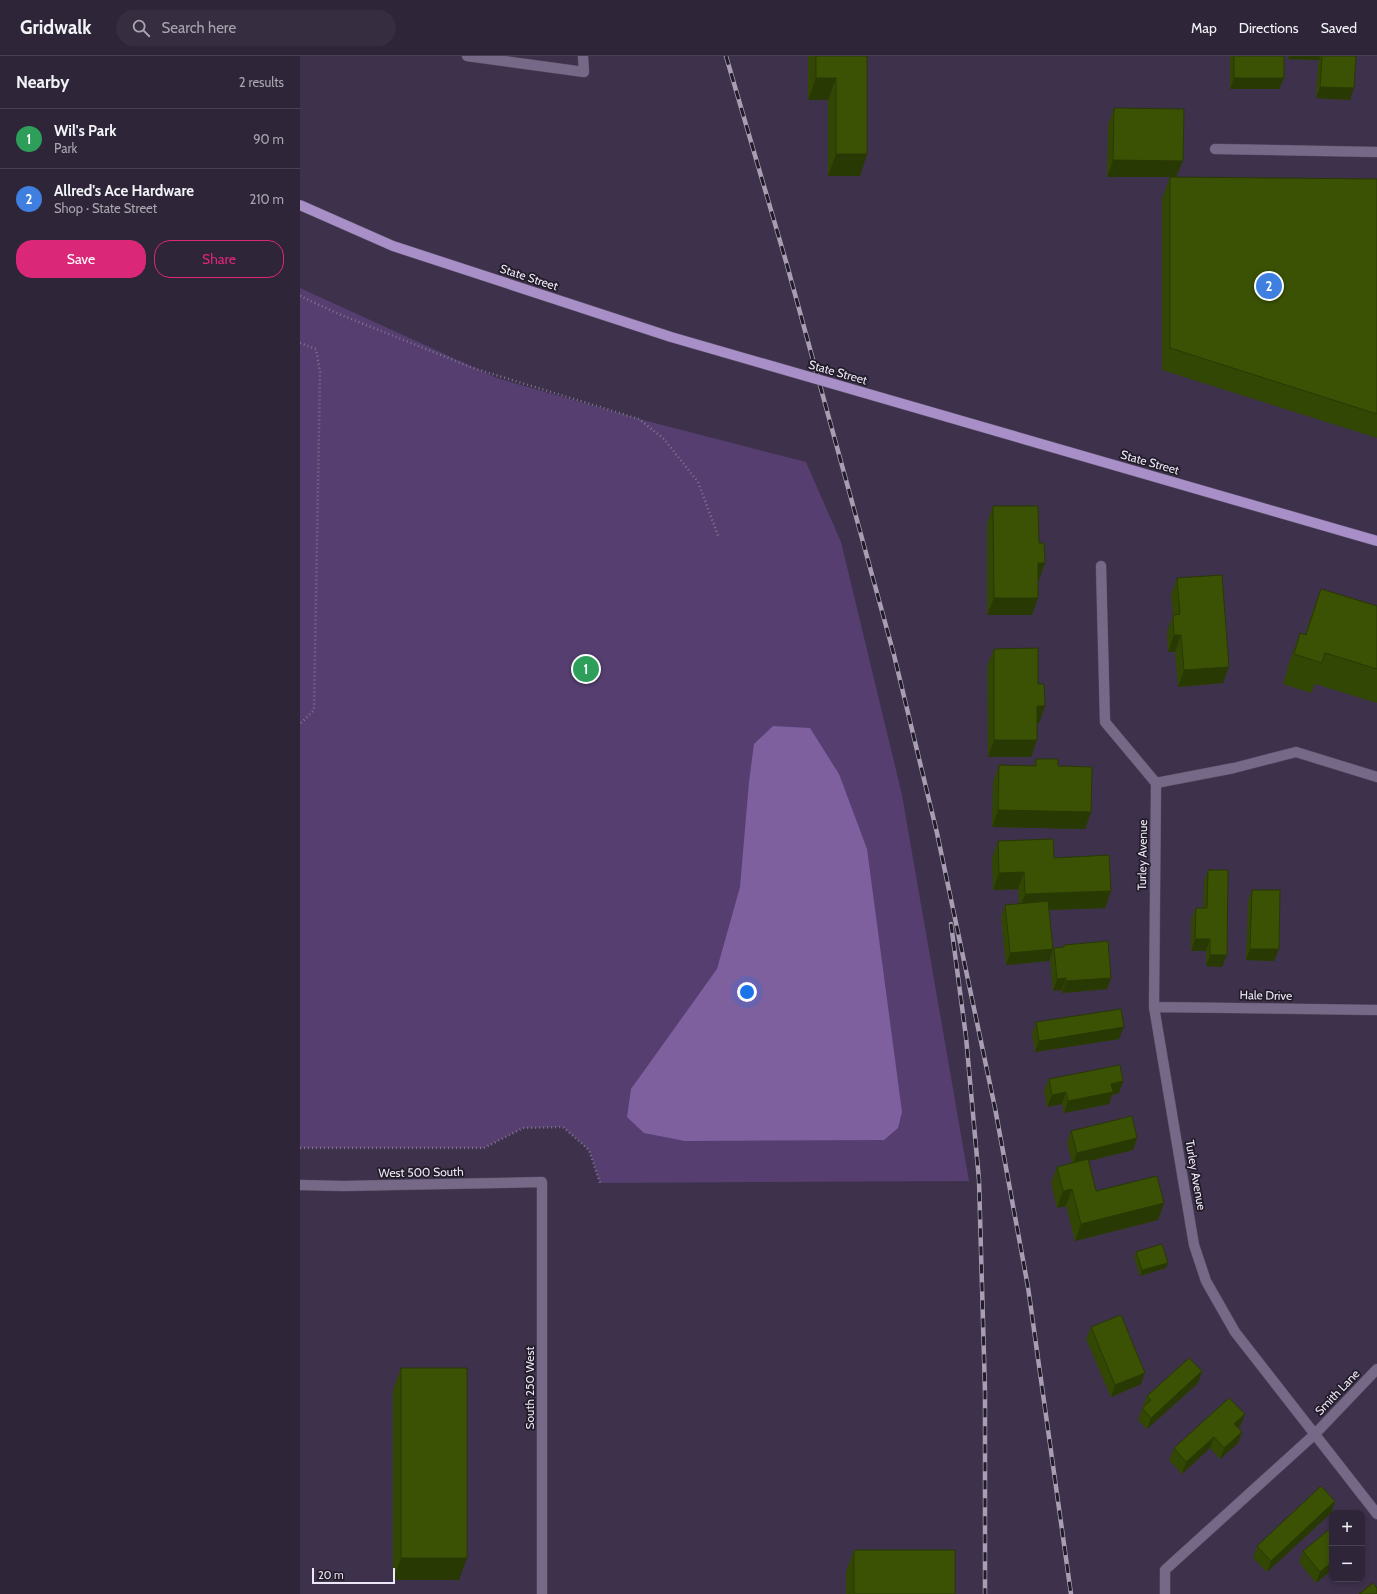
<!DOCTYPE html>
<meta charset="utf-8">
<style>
:root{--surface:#2e2539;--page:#362d41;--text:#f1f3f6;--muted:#a7a5ae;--line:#494253;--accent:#db2777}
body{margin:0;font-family:Cabin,sans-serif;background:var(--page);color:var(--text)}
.controls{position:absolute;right:12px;bottom:12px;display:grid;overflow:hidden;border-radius:8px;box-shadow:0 2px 6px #0003}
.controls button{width:36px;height:36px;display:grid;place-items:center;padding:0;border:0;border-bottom:1px solid var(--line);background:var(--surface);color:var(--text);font:20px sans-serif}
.scale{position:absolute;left:12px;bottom:10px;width:83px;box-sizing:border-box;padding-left:4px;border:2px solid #ede6f7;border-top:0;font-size:11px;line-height:14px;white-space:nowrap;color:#ede6f7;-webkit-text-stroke:3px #211c28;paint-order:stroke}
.you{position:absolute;left:447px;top:936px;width:14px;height:14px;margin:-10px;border:3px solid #fff;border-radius:50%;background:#1a73e8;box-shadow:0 0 0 6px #1a73e833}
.badge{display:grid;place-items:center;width:26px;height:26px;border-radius:50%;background:var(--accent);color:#fff;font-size:13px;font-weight:700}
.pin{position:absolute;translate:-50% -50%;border:2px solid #fff;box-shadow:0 1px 4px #0006}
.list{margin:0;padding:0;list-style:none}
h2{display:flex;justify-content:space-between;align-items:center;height:52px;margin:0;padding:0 16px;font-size:17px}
h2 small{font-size:13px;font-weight:400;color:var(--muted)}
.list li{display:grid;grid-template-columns:26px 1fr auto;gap:12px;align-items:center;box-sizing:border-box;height:60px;padding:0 16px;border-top:1px solid var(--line)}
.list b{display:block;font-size:15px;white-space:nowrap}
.list p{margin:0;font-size:13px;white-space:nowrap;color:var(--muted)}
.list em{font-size:13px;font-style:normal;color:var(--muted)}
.actions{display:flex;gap:8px;padding:12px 16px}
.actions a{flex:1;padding:9px 0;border:1px solid var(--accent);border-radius:16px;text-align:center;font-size:14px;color:var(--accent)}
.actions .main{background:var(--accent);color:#fff}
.icon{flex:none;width:22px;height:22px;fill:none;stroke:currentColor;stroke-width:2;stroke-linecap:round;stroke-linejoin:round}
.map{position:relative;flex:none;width:1077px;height:1538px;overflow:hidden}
header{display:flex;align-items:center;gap:24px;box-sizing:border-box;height:56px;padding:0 20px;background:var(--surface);border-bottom:1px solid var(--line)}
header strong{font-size:19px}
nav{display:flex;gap:22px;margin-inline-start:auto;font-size:14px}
.search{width:280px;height:36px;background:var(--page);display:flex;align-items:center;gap:10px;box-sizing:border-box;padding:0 14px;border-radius:22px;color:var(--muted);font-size:15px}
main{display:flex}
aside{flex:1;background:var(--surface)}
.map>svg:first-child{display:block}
</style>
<header>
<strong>Gridwalk</strong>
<div class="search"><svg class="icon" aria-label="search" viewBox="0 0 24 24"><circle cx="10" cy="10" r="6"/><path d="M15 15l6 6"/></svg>Search here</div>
<nav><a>Map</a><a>Directions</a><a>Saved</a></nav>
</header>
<main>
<aside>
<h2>Nearby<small>2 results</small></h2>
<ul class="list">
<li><span class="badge" style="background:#2e9e5b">1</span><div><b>Wil's Park</b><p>Park</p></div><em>90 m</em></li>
<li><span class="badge" style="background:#3f7fe0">2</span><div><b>Allred's Ace Hardware</b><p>Shop · State Street</p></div><em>210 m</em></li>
</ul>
<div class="actions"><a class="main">Save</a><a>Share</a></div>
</aside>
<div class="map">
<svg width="1077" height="1538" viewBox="0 0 1077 1538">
<rect width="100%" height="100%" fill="#3d314c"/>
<!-- green -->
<path fill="#563f70" d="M 0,232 L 197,322 L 339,363 L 506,406 L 541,486 L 602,739 L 669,1125 L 300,1127 L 289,1094 L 263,1071 L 223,1072 L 184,1092 L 0,1092 Z"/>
<!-- water -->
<path fill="#7e609f" d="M 473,670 L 510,672 L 539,718 L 567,793 L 602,1056 L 598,1072 L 584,1084 L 385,1085 L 344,1077 L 327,1061 L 331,1033 L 417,913 L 440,831 L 449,726 L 454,688 Z"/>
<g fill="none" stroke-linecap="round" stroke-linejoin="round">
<defs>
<path id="service" d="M 167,0 L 284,16 L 283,0
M 915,93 L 1077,96
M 801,510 L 805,666 L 856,727 L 934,712 L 996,696 L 1077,721
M 865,1538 L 865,1514 L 1015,1378"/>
<path id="minor" d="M 856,727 L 854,951 L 894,1189 L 906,1225 L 935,1276 L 1077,1458
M 854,951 L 1077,954
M 0,1129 L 43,1130 L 242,1126 L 242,1538
M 1015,1378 L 1077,1313"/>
</defs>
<!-- service casing -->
<use href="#service" stroke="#584e64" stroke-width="11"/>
<!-- minor casing -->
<use href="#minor" stroke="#584e64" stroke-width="11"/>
<!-- path -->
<path stroke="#7f758c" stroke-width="2.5" stroke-dasharray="1 3" stroke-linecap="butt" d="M 0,240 L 39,258 L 173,312 L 339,363 L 364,383 L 398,426 L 419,482
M 0,287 L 16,293 L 20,316 L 14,654 L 0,668
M 0,1092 L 184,1092 L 223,1072 L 263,1071 L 289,1094 L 300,1127"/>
<!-- service -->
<use href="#service" stroke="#766987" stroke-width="10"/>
<!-- minor -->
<use href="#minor" stroke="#766987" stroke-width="10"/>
<defs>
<path id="rail" d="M 426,0 L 487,209 L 594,599 L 637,777 L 695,1052 L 728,1231 L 771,1538
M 651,868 L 666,981 L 679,1124 L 685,1336 L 685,1538"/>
</defs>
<!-- rail casing -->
<use href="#rail" stroke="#a79eb3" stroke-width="4.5"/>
<!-- rail -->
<use href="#rail" stroke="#211c28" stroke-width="3" stroke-dasharray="9" stroke-linecap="butt"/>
<defs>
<path id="primary-bridge" d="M 0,149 L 93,190 L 371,281 L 1077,485"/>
</defs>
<!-- primary-bridge casing -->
<use href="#primary-bridge" stroke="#584e64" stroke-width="11" stroke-linecap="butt"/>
<!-- primary-bridge -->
<use href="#primary-bridge" stroke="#a88fc7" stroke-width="10"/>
</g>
<!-- wall -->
<path fill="#334704" d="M 508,0 L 567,0 L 560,120 L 528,120 L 528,44 L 508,44 Z
M 930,0 L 984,0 L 984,22 L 979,33 L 930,33 Z
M 988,0 L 1056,0 L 1050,44 L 1016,42 L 1018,8 L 1019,4 L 988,3 Z
M 814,52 L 877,121 L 1077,123 L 1077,382 L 862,314 L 862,143 L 870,121 L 807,121 L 808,69 Z
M 693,450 L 739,487 L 745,507 L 739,524 L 738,524 L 738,542 L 732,559 L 687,559 L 687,467 Z
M 877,522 L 923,627 L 878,631 L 875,596 L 868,596 L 867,576 L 873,559 L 871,539 Z
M 1021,533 L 1077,550 L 1077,647 L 1015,628 L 1011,637 L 983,628 L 989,607 L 1000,577 L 1005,579 L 1010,563 Z
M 694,593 L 738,628 L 745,650 L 739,667 L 737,667 L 731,701 L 688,701 L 687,610 Z
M 736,703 L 758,710 L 791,756 L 785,773 L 692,771 L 693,726 L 699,709 L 734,710 Z
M 698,785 L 754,802 L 811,835 L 805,852 L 749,854 L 753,893 L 749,905 L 706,909 L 701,861 L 705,849 L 719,848 L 718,833 L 693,834 L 692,802 Z
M 908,814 L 922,911 L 906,910 L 906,895 L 891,895 L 891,863 L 896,852 L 903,852 L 904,825 Z
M 952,834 L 979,893 L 974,905 L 946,904 L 948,845 Z
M 764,889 L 811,922 L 807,933 L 762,937 L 762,934 L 753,935 L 750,904 L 754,892 L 763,891 Z
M 736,966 L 819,983 L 735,996 L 732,978 Z
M 749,1023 L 823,1025 L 819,1037 L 812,1039 L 809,1048 L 764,1057 L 762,1048 L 747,1051 L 744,1034 Z
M 771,1075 L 837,1082 L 833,1094 L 789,1105 L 796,1135 L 864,1147 L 858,1164 L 775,1185 L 766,1150 L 757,1152 L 751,1127 L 757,1111 L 772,1107 L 767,1087 Z
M 836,1196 L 866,1212 L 840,1220 L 834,1201 Z
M 791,1271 L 841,1328 L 811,1341 L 786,1283 Z
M 101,1312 L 159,1524 L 93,1524 L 93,1334 Z
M 902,1315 L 898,1327 L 847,1373 L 838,1364 L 847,1340 Z
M 945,1358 L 940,1370 L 938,1372 L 942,1376 L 938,1387 L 920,1403 L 910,1392 L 882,1418 L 869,1404 L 874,1392 Z
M 1035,1445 L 1031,1457 L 967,1516 L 953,1502 L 957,1490 Z
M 554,1494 L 655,1538 L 546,1538 L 546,1516 Z
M 1003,1495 L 1032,1514 L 1016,1527 L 999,1506 Z"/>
<!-- shaded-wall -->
<path fill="#293904" d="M 989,0 L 1020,0 L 1019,4 L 988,3 Z
M 516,22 L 536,22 L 528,44 L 508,44 Z
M 934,22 L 984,22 L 979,33 L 930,33 Z
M 1020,31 L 1054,32 L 1050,44 L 1016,42 Z
M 536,98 L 567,98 L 560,120 L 528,120 Z
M 813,104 L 883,105 L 876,121 L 807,121 Z
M 738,507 L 745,507 L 739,524 L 732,524 Z
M 694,542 L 738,542 L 732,559 L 687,559 Z
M 874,579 L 881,579 L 875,596 L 868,596 Z
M 929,611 L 923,627 L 878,631 L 884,614 Z
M 737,650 L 745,650 L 739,667 L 731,667 Z
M 694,684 L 737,684 L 731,701 L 688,701 Z
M 698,754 L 791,756 L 785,773 L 692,771 Z
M 724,816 L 718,833 L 693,834 L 699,817 Z
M 811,835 L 805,852 L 719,855 L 725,838 Z
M 895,883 L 910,883 L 906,895 L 891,895 Z
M 753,893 L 749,905 L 706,909 L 710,897 Z
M 950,893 L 979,893 L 974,905 L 946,904 Z
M 910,899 L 927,899 L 922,911 L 906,910 Z
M 766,922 L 762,934 L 753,935 L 757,923 Z
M 811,922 L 807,933 L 762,937 L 766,925 Z
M 824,971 L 819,983 L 735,996 L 739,985 Z
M 823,1025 L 819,1037 L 812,1039 L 809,1048 L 764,1057 L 768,1045 L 811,1028 Z
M 766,1036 L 762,1048 L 747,1051 L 752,1039 Z
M 837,1082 L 833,1094 L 772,1109 L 777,1097 Z
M 772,1133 L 766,1150 L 757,1152 L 763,1135 Z
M 864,1147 L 858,1164 L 775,1185 L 781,1168 Z
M 868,1207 L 866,1212 L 840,1220 L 842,1214 Z
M 902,1315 L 898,1327 L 847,1373 L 851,1362 Z
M 845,1317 L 841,1328 L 811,1341 L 815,1329 Z
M 945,1358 L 940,1370 L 930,1379 L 934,1368 Z
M 942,1376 L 938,1387 L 920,1403 L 924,1392 Z
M 914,1381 L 910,1392 L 882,1418 L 886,1406 Z
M 1035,1445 L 1031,1457 L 967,1516 L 971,1505 Z
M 101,1502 L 167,1502 L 159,1524 L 93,1524 Z
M 1032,1506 L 1032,1514 L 1016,1527 L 1020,1516 Z"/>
<!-- building -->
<path fill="#3b5205" stroke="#293904" d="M 516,0 L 567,0 L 567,98 L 536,98 L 536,22 L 516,22 Z
M 934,0 L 984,0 L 984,22 L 934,22 Z
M 1022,0 L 1056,0 L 1054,32 L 1020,31 Z
M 814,52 L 884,53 L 883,105 L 813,104 Z
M 870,121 L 1077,123 L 1077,358 L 870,292 Z
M 693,450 L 738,450 L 739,487 L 744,487 L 745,507 L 738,507 L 738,542 L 694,542 Z
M 922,519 L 929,611 L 884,614 L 881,579 L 874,579 L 873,559 L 880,558 L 877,522 Z
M 1021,533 L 1077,550 L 1077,613 L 1025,597 L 1022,607 L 994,598 L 1000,577 L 1006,579 Z
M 738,592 L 738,628 L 744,628 L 745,650 L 737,650 L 737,684 L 694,684 L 694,593 Z
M 736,703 L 758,703 L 758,710 L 792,711 L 791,756 L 698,754 L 699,709 L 736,710 Z
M 753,783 L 754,802 L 809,799 L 811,835 L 725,838 L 724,816 L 699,817 L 698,785 Z
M 908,814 L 928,814 L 927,899 L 910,899 L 910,883 L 895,883 L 896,852 L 907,852 Z
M 952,834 L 980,834 L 979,893 L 950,893 Z
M 748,845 L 753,893 L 710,897 L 705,849 Z
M 808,885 L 811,922 L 766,925 L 766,922 L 757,923 L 754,892 L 764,891 L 764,889 Z
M 821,953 L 824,971 L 739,985 L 736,966 Z
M 820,1009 L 823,1025 L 811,1028 L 813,1036 L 768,1045 L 766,1036 L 752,1039 L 749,1023 Z
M 832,1060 L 837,1082 L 777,1097 L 771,1075 Z
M 788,1103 L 796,1135 L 857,1120 L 864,1147 L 781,1168 L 772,1133 L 763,1135 L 757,1111 Z
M 862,1188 L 868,1207 L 842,1214 L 836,1196 Z
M 821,1259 L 845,1317 L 815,1329 L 791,1271 Z
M 889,1302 L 902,1315 L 851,1362 L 842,1352 L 851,1344 L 847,1340 Z
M 101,1312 L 167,1312 L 167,1502 L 101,1502 Z
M 929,1342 L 945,1358 L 934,1368 L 942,1376 L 924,1392 L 914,1381 L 886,1406 L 874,1392 Z
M 1021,1430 L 1035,1445 L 971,1505 L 957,1490 Z
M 1032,1471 L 1032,1506 L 1020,1516 L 1003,1495 Z
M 554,1494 L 655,1494 L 655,1538 L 554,1538 Z
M 1073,1527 L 1077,1532 L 1077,1538 L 1059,1538 Z"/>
<g text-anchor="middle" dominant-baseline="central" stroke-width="3.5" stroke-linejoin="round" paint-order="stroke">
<!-- street labels -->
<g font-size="12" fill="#ede6f7" stroke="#211c28">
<text transform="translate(229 221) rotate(18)">State Street</text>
<text transform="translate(538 316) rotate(16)">State Street</text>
<text transform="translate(850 406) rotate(16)">State Street</text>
<text transform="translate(842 799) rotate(-89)">Turley Avenue</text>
<text transform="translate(966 939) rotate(1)">Hale Drive</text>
<text transform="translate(121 1116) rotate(-1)">West 500 South</text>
<text transform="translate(896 1119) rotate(80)">Turley Avenue</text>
<text transform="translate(229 1332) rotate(-90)">South 250 West</text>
<text transform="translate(1037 1336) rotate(-46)">Smith Lane</text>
</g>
</g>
</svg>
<div class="controls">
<button>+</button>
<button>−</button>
</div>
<div class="scale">20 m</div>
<div class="you"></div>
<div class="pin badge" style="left:286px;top:613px;background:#2e9e5b">1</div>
<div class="pin badge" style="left:969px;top:230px;background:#3f7fe0">2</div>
</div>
</main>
